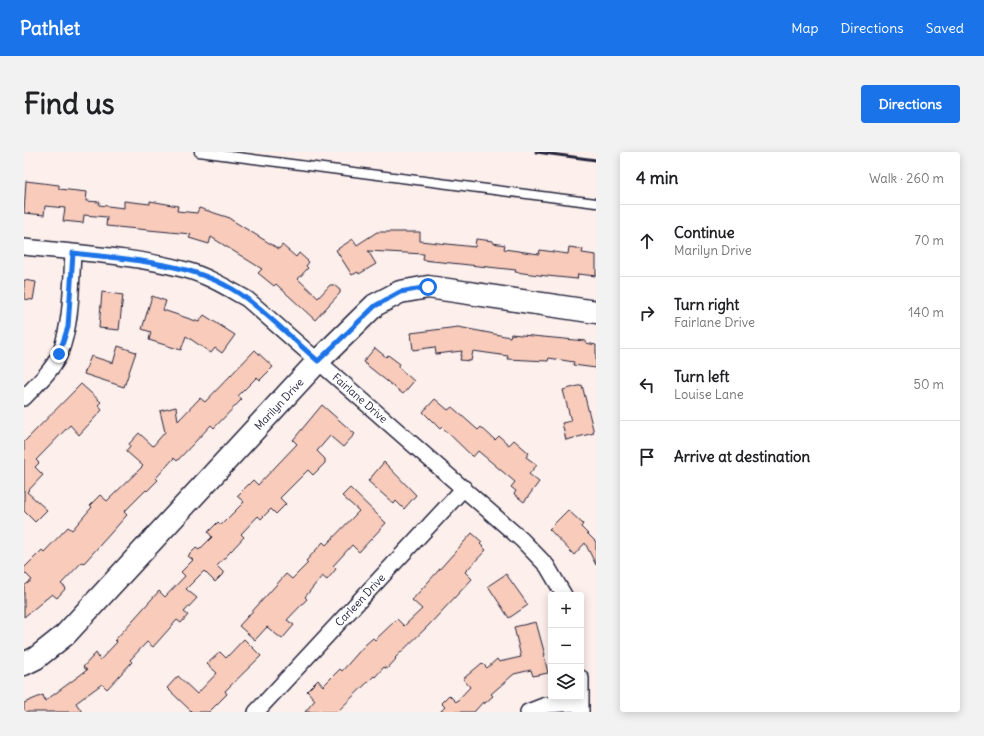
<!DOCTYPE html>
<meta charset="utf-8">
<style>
:root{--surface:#fff;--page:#f2f2f2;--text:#202124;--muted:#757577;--line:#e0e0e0;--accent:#1a73e8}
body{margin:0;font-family:Delius,sans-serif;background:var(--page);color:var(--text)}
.controls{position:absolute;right:12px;bottom:12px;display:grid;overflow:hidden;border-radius:4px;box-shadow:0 2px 10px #0003}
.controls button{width:36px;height:36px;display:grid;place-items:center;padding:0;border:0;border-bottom:1px solid var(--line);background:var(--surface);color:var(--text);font:20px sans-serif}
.stop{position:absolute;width:12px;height:12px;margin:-9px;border:3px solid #1a73e8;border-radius:50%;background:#fff}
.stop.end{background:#1a73e8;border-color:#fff;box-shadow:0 1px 4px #0008}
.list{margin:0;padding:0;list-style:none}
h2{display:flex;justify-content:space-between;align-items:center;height:52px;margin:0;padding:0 16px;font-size:17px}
h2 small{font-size:13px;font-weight:400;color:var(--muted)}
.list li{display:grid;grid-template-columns:26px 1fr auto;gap:12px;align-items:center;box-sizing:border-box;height:72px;padding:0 16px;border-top:1px solid var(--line)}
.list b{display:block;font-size:15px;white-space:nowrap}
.list p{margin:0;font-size:13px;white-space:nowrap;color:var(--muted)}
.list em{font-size:13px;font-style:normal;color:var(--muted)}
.icon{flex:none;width:22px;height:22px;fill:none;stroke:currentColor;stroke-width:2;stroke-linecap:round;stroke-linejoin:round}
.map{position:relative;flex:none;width:572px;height:560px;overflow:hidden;border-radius:4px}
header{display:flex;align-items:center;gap:24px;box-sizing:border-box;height:56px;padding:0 20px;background:var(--accent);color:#fff}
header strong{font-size:19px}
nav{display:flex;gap:22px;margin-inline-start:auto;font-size:14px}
.intro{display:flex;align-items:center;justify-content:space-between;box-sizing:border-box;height:96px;padding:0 24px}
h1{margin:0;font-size:28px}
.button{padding:10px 18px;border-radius:4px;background:var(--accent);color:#fff;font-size:14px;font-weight:700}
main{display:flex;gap:24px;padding:0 24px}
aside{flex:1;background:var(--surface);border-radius:4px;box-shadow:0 2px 10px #0003}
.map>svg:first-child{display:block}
</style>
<header>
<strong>Pathlet</strong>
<nav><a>Map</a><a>Directions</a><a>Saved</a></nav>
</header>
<div class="intro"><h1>Find us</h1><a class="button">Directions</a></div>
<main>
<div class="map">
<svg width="572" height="560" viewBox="0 0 572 560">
<rect width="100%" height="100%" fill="#fdefeb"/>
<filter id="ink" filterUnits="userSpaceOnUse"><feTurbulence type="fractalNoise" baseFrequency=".025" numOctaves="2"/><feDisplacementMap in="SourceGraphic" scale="8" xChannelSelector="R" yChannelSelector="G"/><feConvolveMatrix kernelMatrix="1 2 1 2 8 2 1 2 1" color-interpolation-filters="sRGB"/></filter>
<g filter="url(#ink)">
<!-- building -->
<path fill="#f8cbbb" stroke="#22223b" d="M 2,29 L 35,33 L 35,37 L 63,40 L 62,49 L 76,50 L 75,53 L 100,56 L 100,49 L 126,52 L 126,49 L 154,54 L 153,59 L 173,61 L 175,56 L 206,66 L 206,67 L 255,97 L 258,93 L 272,105 L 275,101 L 285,110 L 282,114 L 284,116 L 274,127 L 294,146 L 306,133 L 310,133 L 316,138 L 316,141 L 291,168 L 252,132 L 250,134 L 234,121 L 238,117 L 187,85 L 185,92 L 165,86 L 167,82 L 82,74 L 83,65 L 60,63 L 59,71 L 39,69 L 41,56 L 21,54 L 20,63 L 0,61 Z
M 353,80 L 396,80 L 396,89 L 451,95 L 452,87 L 469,89 L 469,91 L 481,93 L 480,97 L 515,102 L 516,98 L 544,102 L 545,95 L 559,97 L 558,101 L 572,103 L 572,124 L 554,122 L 553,127 L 523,124 L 491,120 L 492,118 L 399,108 L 400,102 L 344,99 L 352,112 L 335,122 L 334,120 L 328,123 L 312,98 L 329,87 L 333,93 Z
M 0,128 L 12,130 L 9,148 L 0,147 Z
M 78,140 L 99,143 L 95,178 L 75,176 Z
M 128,144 L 142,149 L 139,158 L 175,170 L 180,163 L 211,183 L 198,201 L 191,196 L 187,201 L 162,184 L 157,198 L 125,188 L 127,180 L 118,177 Z
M 434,175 L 486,185 L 487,182 L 562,189 L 562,191 L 572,193 L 572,216 L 549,213 L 550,210 L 525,206 L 524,209 L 483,207 L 484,204 L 449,199 L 447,209 L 436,208 L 438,199 L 412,202 L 411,195 L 389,198 L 387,181 Z
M 94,194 L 112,200 L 100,235 L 60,222 L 67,204 L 89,211 Z
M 351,196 L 362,205 L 364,203 L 376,212 L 374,215 L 390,229 L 379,242 L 339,210 Z
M 231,198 L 249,215 L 236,228 L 233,225 L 214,244 L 218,247 L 190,276 L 187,273 L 153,309 L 150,306 L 132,326 L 134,328 L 123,339 L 122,338 L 100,360 L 103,363 L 60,411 L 58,410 L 37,432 L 42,436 L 33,446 L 28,442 L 0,465 L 0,434 L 8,428 L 0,420 L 0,416 L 18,398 L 20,400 L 44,375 L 48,378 L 68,355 L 66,353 L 76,343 L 83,349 L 119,314 L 102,299 L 106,294 L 105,292 L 115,281 L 129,294 L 141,280 L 136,259 L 152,255 L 154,269 L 176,246 L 181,250 Z
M 57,232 L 77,250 L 74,253 L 78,258 L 55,283 L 46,273 L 12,308 L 15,311 L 11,315 L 19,323 L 3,340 L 23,358 L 11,370 L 0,359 L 0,290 Z
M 558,233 L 570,281 L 542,288 L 538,271 L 547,269 L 539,238 Z
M 411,247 L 424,258 L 428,255 L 454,278 L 457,275 L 471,288 L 475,284 L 485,293 L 490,288 L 505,301 L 502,305 L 513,313 L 505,322 L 515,330 L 500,350 L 490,342 L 492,339 L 487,335 L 491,330 L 454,299 L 449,305 L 418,275 L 416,277 L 399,260 Z
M 298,253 L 331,282 L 319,295 L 306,284 L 293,299 L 301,307 L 301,311 L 289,323 L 284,318 L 256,346 L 262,352 L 252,362 L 247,357 L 237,367 L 234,364 L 217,382 L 220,385 L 193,414 L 200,421 L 191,430 L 180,419 L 162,437 L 173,446 L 160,460 L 164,463 L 157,471 L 153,468 L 129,495 L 123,490 L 106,508 L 108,510 L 83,537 L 78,532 L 52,551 L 58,560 L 0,560 L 0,551 L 19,543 L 21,549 L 63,518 L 59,515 L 72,501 L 76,508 L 93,490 L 91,488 L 135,439 L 141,445 L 161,424 L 157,420 L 169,408 L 164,404 L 172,396 L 175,398 L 188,385 L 184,380 L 194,370 L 197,373 L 220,350 L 213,344 L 229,328 L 234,333 L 273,292 L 269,288 Z
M 360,310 L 392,343 L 380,357 L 372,349 L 370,352 L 344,329 Z
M 326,336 L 362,371 L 335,400 L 328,393 L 309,414 L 312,417 L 303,428 L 298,424 L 281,445 L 283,447 L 263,468 L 270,473 L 258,487 L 243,475 L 231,488 L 215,474 L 262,422 L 268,427 L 284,411 L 282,409 L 299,390 L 302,393 L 335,359 L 318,344 Z
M 544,358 L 559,372 L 557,375 L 572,390 L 572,413 L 561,391 L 550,403 L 525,377 Z
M 448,381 L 458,390 L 456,392 L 462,398 L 441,420 L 448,427 L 404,474 L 371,506 L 372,507 L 363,517 L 360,515 L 351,525 L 350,524 L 313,560 L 281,560 L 291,548 L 283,539 L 294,528 L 299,534 L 316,517 L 318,519 L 341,493 L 349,486 L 351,488 L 373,467 L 380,474 L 398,457 L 388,448 Z
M 482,422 L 504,453 L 485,466 L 464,434 Z
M 512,470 L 521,503 L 520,503 L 524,521 L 509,524 L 507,518 L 490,522 L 467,542 L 469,544 L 460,552 L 459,550 L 450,560 L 416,560 L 421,555 L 417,551 L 425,543 L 432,550 L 446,535 L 439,527 L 458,511 L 463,516 L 473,507 L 475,510 L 497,505 L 490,475 Z
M 220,487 L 237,504 L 201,539 L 203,542 L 185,560 L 168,560 L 143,536 L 154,524 L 173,542 L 193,521 L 183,512 L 196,500 L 202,506 Z"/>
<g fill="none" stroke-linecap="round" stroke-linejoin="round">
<defs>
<path id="lane" d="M 175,0 L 572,51"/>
<path id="street" d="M 0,95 C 54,101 110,104 162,118 C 184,124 203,136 223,147 L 498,388 L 523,414 L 540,443
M 0,246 C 12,233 29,218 36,201 C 48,170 47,134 49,101
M 557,526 L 557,560
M 232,560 L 440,336
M 504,560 L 522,553 L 557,551"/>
<path id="secondary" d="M 0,512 L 12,506 L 41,483 L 294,209 L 351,153 L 376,140 L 404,135 L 572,160"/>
</defs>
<!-- lane casing -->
<use href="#lane" stroke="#22223b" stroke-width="11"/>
<!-- street casing -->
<use href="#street" stroke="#22223b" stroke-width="18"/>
<!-- secondary casing -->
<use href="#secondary" stroke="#22223b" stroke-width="25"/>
<!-- lane -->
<use href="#lane" stroke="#fff" stroke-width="8"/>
<!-- street -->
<use href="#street" stroke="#fff" stroke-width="15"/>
<!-- secondary -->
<use href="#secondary" stroke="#fff" stroke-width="22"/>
<!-- rail -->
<path stroke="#22223b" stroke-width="3" d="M 512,0 L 572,8"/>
</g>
</g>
<g fill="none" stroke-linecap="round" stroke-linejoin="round" filter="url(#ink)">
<!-- route -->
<path stroke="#1a73e8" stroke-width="5" d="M 35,202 L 44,175 L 49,101 C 107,108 175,110 223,147 C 248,166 271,189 294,209 L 351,154 L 376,140 L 404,135"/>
</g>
<g text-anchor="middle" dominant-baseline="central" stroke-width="3.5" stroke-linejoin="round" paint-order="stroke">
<!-- street labels -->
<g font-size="11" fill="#22223b" stroke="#fff">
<text transform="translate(336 246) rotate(41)">Fairlane Drive</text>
<text transform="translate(255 252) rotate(-47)">Marilyn Drive</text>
<text transform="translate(336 448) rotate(-47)">Carleen Drive</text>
</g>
</g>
</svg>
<div class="controls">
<button>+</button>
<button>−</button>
<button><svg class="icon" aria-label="layers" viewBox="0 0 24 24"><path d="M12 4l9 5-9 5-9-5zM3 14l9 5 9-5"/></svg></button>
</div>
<div class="stop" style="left:404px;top:135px"></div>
<div class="stop end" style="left:35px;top:202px"></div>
</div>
<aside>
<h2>4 min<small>Walk · 260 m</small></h2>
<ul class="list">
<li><svg class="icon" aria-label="ahead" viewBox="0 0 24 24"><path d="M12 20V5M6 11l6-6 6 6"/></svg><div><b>Continue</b><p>Marilyn Drive</p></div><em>70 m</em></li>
<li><svg class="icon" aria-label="right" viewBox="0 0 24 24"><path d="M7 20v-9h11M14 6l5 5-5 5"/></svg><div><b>Turn right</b><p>Fairlane Drive</p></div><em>140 m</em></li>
<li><svg class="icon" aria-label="left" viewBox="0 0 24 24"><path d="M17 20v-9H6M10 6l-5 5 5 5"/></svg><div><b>Turn left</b><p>Louise Lane</p></div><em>50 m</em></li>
<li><svg class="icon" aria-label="arrive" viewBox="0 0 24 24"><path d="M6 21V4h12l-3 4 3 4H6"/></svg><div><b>Arrive at destination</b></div></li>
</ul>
</aside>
</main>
